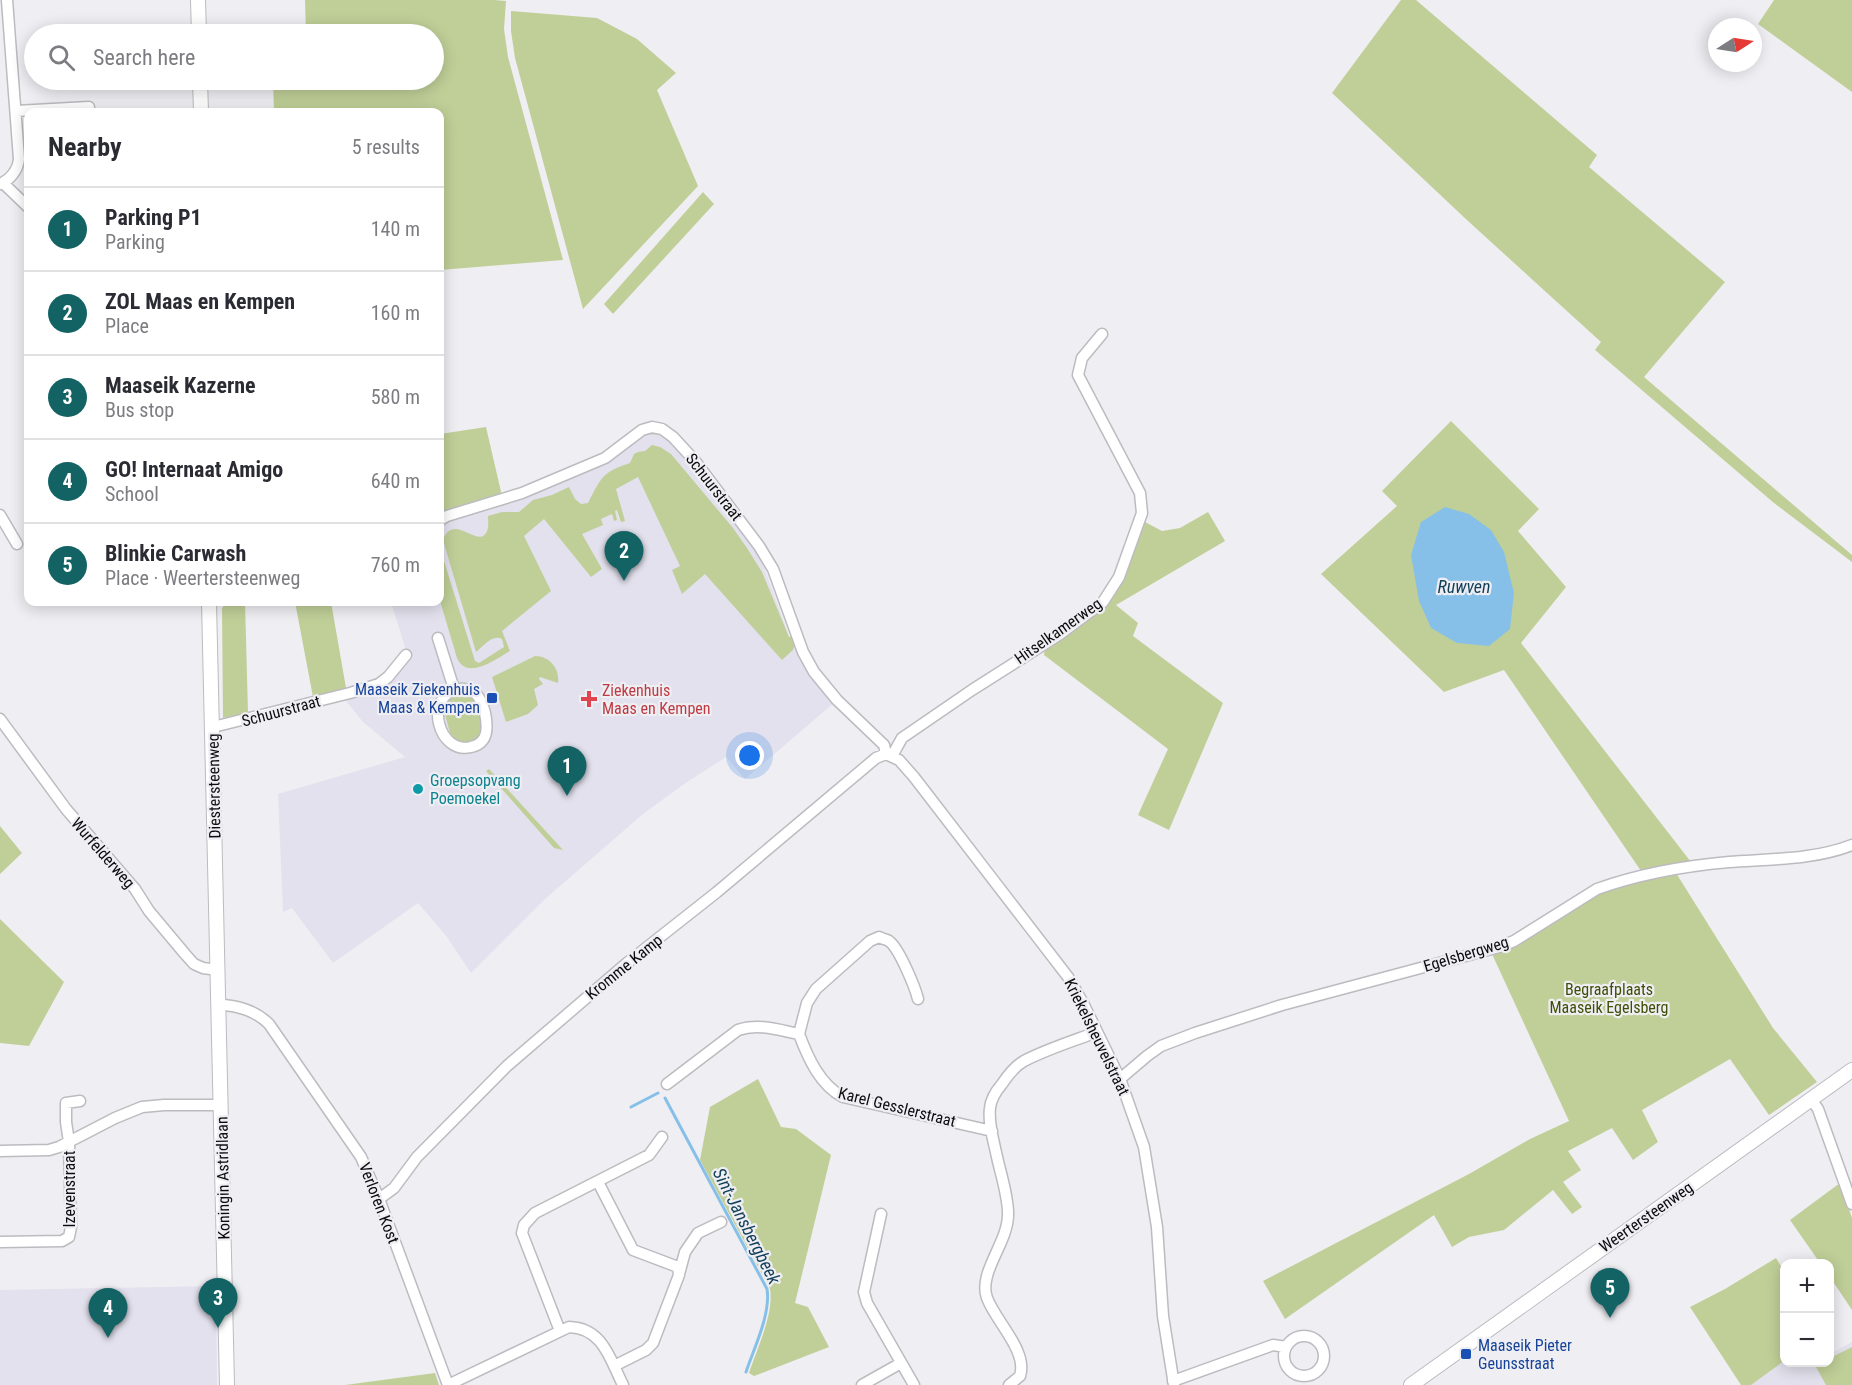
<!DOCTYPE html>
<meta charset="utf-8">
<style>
:root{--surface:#fff;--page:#f7f7f7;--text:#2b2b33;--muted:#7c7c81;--line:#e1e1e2;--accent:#136364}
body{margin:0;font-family:"Roboto Condensed",sans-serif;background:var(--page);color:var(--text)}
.controls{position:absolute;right:18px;bottom:18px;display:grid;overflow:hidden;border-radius:12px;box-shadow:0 3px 15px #0003}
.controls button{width:54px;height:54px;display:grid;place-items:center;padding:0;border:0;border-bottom:2px solid var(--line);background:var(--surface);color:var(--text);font:30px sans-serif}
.compass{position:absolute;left:1708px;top:18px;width:54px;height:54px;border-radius:50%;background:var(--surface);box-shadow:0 3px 15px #0003;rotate:78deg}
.you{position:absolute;left:750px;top:756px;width:21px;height:21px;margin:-15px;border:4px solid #fff;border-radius:50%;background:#1a73e8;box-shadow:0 0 0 9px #1a73e833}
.badge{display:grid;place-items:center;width:39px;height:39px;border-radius:50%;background:var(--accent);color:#fff;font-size:20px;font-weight:700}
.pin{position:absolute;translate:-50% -50px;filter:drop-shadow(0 2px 3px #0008)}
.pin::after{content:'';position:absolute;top:32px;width:21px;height:18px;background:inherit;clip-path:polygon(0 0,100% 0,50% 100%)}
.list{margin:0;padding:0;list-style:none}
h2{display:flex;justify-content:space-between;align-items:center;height:78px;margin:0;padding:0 24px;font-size:26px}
h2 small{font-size:20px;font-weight:400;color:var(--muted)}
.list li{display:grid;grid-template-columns:39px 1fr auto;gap:18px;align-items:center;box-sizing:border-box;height:84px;padding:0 24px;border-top:2px solid var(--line)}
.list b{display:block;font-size:22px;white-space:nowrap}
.list p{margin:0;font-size:20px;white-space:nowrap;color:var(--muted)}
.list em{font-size:20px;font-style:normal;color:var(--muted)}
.icon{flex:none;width:33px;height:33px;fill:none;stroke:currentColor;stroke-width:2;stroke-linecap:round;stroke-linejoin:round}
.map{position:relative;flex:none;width:1852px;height:1385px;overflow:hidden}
.search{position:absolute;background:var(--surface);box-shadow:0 3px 15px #0003;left:24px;top:24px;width:420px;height:66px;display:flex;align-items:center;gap:15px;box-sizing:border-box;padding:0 21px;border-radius:33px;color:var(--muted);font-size:22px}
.panel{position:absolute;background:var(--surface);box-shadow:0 3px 15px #0003;left:24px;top:108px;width:420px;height:498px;border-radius:12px}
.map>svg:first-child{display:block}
</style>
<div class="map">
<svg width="1852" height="1385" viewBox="0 0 1852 1385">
<rect width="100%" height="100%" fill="#efeef3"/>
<!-- built -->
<path fill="#e2e1ed" d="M 661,431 L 688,458 L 758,551 L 790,638 L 803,661 L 835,702 L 745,779 L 726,757 L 684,784 L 643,814 L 545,899 L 471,973 L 447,937 L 418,903 L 333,963 L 292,908 L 283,912 L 278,794 L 405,757 L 363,722 L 347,702 L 345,697 L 365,691 L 408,657 L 391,602 L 440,602 L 440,522 L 537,490 L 643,432 Z
M 216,1286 L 217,1385 L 0,1385 L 0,1290 Z
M 1852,1342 L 1852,1385 L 1751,1385 L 1784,1361 L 1784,1362 L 1830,1362 L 1830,1354 Z"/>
<!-- green -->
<path fill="#c0cf98" d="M 305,0 L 494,0 L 506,1 L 504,29 L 508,57 L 563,260 L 440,270 L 440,112 L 274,112 L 273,80 L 434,80 L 434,34 L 306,34 Z
M 1401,0 L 1416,0 L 1597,155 L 1589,167 L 1725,282 L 1644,377 L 1852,555 L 1852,562 L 1774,503 L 1595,350 L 1601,342 L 1468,221 L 1332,93 Z
M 1774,0 L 1852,0 L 1852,92 L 1758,24 Z
M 511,11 L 597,18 L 637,39 L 676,73 L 657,90 L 698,186 L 583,309 L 515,58 L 511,31 Z
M 703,192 L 714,204 L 613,314 L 604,304 Z
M 1451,421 L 1539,509 L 1518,531 L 1566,587 L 1521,643 L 1691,862 L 1641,871 L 1504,670 L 1444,692 L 1321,574 L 1397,506 L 1382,491 Z
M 486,427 L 502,496 L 440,517 L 440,434 Z
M 653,429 L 662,432 L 672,439 L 710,484 L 756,544 L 771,568 L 796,640 L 793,650 L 782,660 L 705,574 L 682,594 L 672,570 L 680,566 L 638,477 L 616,489 L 625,521 L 621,522 L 617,510 L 615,511 L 617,520 L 614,521 L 612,514 L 601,519 L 603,525 L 582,534 L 602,569 L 591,577 L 544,519 L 524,536 L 551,591 L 502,631 L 510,651 C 496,659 467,681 457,658 L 440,601 L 440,548 L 475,661 L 479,663 L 504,647 L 502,639 C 492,634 484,646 476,652 L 443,540 C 454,511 479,551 487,531 C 489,527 488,520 488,516 L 502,512 L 519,512 L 533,500 L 552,495 L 569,487 L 575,499 L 581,504 L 588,503 C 601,478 602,472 630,463 L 634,454 L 638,452 L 645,451 L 652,445 L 660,447 L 671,454 L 733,528 L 747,548 L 762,572 L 789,637 L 792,636 L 771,575 L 752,542 L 669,439 L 662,435 L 646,434 L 639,436 L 615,458 L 571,479 L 505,505 L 446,521 L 440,527 L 440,524 L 447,519 L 518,497 L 607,460 L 642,432 Z
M 1208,512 L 1225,541 L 1116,605 L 1138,623 L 1133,636 L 1223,703 L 1169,830 L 1138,815 L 1168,749 L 1044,655 L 1045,646 C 1069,631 1097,617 1115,595 L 1145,522 L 1162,531 L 1180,528 Z
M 227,602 L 245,602 L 248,713 L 223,718 L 222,608 Z
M 295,602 L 331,602 L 346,688 L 313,697 Z
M 535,656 C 550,656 560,669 558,683 L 540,677 L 539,679 L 543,684 L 534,689 L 538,705 L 528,714 L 506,722 L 492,677 Z
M 455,692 L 471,695 C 478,705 491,735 473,742 C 469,743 462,742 458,742 L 450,733 L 443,707 Z
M 489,769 L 563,850 L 554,848 L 486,771 Z
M 0,826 L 22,853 L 0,874 Z
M 1676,873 L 1773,1028 L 1817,1082 L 1769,1115 L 1730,1059 L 1642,1110 L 1658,1142 L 1633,1160 L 1612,1128 L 1568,1151 L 1581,1170 L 1563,1182 L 1582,1207 L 1572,1214 L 1553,1190 L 1504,1230 L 1469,1237 L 1452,1247 L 1434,1215 L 1285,1319 L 1263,1281 L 1469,1174 L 1530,1139 L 1569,1121 L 1492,954 L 1595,894 L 1612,886 Z
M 0,919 L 64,982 L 29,1046 L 0,1043 Z
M 758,1079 L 781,1127 L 796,1129 L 831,1155 L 795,1303 L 808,1307 L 829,1347 L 754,1376 L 749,1373 C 757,1349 774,1314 770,1289 L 700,1160 L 710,1107 Z
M 1840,1183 L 1852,1218 L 1852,1310 L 1830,1277 L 1830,1264 L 1820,1263 L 1790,1220 Z
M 1776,1258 L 1784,1271 L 1784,1361 L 1751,1385 L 1741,1385 L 1690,1307 L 1725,1289 Z
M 1852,1347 L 1852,1385 L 1826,1385 L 1816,1367 L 1817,1364 L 1830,1362 L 1830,1358 Z
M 435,1373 L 439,1385 L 345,1385 Z"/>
<!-- water -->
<path fill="#86c0e8" d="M 1445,507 L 1469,514 L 1491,530 L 1504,552 L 1514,593 L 1510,629 L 1489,646 L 1457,643 L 1431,628 L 1419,601 L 1411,555 L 1421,522 Z"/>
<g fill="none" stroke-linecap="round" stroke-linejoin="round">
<!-- stream -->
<path stroke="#86c0e8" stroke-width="3" d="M 665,1098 L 767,1289 C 771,1314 754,1348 746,1372
M 631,1107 L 658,1093"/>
<defs>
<path id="minor" d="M 16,111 L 89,107 L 89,112
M 3,183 L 28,207
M 0,184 C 10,180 18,170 19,159 L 7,0
M 0,515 L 17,544
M 440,520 L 447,516 L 522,493 L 605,458 L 642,430 L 652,427 L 662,429 L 673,437 L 695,461 L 759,546 L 773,569 L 803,652 L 814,672 L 837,700 L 884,745 L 886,754
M 438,638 L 454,689
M 457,689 C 475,687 481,697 485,713 C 488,727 489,743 471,747 C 439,755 423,698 457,689 Z
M 0,719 L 66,809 L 135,889 L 149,911 L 185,954 L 194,964 L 203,968 L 218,970
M 213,727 L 350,693 L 379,684 L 388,677 L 406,655
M 886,754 L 899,760 L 914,777 L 1068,977 L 1083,1003 L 1120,1079 L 1144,1147 L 1157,1227 L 1163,1316 L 1174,1385
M 892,756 L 902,738 L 972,690 L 1060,634 L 1103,602 L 1119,577 L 1142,513 L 1140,493 L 1078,375 L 1082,358 L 1102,334
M 918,999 C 915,987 899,948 889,941 C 886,939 882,939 879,937 L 870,941 L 816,989 L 807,1003 L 799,1034 C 808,1058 820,1085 843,1097 L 992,1131
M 219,1005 C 237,1005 256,1011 269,1024 L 361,1157 L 379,1199 L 448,1385
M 1120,1079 L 1147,1056 L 1161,1046 L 1195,1033 L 1282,1005 L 1499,947 L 1514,941 L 1597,889 C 1639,874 1684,866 1729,862 C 1769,859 1814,860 1852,845
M 667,1084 L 738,1030 C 758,1023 779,1030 799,1034
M 1811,1099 L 1818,1109 L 1852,1204
M 0,1151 L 49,1150 L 59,1147 L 115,1118 L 142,1107 L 164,1105 L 221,1105
M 598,1182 L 633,1250 L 678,1267 L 679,1275 L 653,1343 L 646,1350 L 614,1366
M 379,1199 L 394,1188 L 417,1157 L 507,1066 L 627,963 L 717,892 L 876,758 L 886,754
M 881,1214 L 864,1292 L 867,1303 L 914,1385
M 0,1242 L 62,1241 L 69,1237 L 71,1227 L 69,1142 L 66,1122 L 66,1103 L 80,1101
M 679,1274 L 685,1252 L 698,1233 L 721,1222
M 560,1331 L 522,1233 L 524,1225 L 535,1213 L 649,1155 L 662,1137
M1284 1356a20 20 0 1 1 40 0a20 20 0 1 1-40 0Z
M 1173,1381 L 1273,1345 L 1286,1347
M 448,1385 L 569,1327 C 603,1328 610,1359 623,1385
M 862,1385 L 901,1363
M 1009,1385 L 1020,1376 C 1028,1351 996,1322 987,1298 C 978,1273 1007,1244 1008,1216 C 1009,1199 1001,1175 997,1157 C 994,1142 988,1124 990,1108 C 991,1098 996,1091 1002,1084 C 1008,1075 1015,1066 1024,1061 C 1047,1049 1073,1041 1097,1032"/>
<path id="major" d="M 198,0 L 199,34
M 200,80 L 201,112
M 209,602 L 227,1385
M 1411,1385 L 1852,1070"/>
</defs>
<!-- minor casing -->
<use href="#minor" stroke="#bcbbc0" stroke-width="13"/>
<!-- major casing -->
<use href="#major" stroke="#bcbbc0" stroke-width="16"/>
<!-- minor -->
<use href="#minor" stroke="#fff" stroke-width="10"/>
<!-- major -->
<use href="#major" stroke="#fff" stroke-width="14"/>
</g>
<!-- markers -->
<g fill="#1a4fb4" stroke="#efeef3" stroke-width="2">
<rect x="486" y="692" width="12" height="12" rx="3"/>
<rect x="1460" y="1348" width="12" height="12" rx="3"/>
</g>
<path fill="#e0444e" stroke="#efeef3" stroke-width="2" d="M586 690h6v6h6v6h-6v6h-6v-6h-6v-6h6z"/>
<circle fill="#0f9aa8" stroke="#efeef3" stroke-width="2" cx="418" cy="789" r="6"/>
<g text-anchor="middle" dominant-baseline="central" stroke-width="4.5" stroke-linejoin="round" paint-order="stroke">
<!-- street labels -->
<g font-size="16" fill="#0c0c0e" stroke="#efeef3">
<text transform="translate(714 487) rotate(52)">Schuurstraat</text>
<text transform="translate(1058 631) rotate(-35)">Hitselkamerweg</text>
<text transform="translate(281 711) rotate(-15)">Schuurstraat</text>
<text transform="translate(214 786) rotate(-91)">Diestersteenweg</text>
<text transform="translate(103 853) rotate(49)">Wurfelderweg</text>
<text transform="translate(1466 954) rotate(-17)">Egelsbergweg</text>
<text transform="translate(624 967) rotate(-39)">Kromme Kamp</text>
<text transform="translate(1097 1037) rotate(64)">Kriekelsheuvelstraat</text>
<text transform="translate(897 1107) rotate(14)">Karel Gesslerstraat</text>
<text transform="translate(223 1178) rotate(-91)">Koningin Astridlaan</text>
<text transform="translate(69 1189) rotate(-90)">Izevenstraat</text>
<text transform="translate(379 1203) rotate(69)">Verloren Kost</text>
<text transform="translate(1646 1217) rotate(-35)">Weertersteenweg</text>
</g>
<!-- transit labels -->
<g font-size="16" fill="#164399" stroke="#efeef3" text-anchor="end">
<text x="480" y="689">Maaseik Ziekenhuis<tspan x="480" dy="18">Maas &amp; Kempen</tspan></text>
<text x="1478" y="1345" text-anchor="start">Maaseik Pieter<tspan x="1478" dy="18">Geunsstraat</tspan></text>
</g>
<!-- health labels -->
<g font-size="16" fill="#be3a42" stroke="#efeef3" text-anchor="start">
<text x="602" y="690">Ziekenhuis<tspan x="602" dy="18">Maas en Kempen</tspan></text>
</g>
<!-- culture labels -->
<g font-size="16" fill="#0d838f" stroke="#efeef3" text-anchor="start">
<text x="430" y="780">Groepsopvang<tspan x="430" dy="18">Poemoekel</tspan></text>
</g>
<!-- park labels -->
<g font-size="16" fill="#3f4d06" stroke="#efeef3">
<text x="1609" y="989">Begraafplaats<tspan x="1609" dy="18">Maaseik Egelsberg</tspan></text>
</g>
<!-- water labels -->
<g font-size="18" font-style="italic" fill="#113f5a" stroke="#efeef3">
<text x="1464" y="586">Ruwven</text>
<text transform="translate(747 1226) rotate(63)">Sint-Jansbergbeek</text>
</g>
</g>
</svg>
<div class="controls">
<button>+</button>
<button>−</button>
</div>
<svg class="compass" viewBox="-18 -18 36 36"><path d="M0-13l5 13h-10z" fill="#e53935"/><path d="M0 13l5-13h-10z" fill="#7c7c81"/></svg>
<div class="you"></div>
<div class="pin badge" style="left:567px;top:796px">1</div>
<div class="pin badge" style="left:624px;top:581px">2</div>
<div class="pin badge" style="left:218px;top:1328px">3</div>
<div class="pin badge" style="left:108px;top:1338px">4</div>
<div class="pin badge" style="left:1610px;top:1318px">5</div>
<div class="search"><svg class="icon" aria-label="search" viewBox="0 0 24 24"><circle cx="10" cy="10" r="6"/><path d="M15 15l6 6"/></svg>Search here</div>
<section class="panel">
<h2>Nearby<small>5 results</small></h2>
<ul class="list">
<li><span class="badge">1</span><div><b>Parking P1</b><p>Parking</p></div><em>140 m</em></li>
<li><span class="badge">2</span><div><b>ZOL Maas en Kempen</b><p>Place</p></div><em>160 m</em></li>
<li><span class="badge">3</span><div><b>Maaseik Kazerne</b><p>Bus stop</p></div><em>580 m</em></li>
<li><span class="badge">4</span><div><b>GO! Internaat Amigo</b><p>School</p></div><em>640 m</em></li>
<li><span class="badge">5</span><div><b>Blinkie Carwash</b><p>Place · Weertersteenweg</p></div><em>760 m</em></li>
</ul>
</section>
</div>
